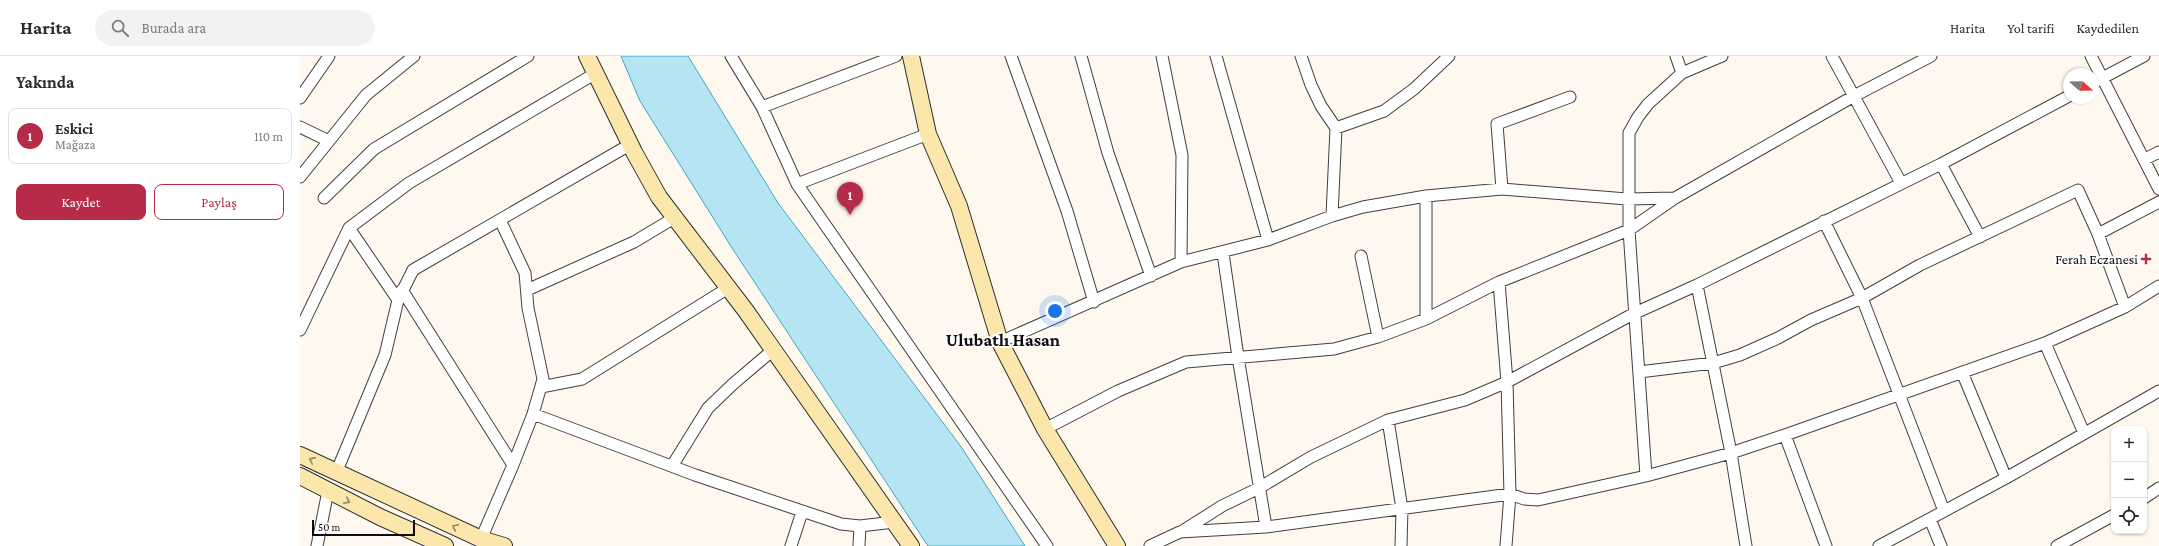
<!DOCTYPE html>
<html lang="tr">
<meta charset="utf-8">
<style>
:root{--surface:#fff;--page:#f2f2f3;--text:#2b2b33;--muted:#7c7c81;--line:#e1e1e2;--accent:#b62b47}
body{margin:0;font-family:"Crimson Pro",serif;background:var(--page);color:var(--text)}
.controls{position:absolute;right:12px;bottom:12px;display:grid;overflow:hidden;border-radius:8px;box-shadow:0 1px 3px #0004}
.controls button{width:36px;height:36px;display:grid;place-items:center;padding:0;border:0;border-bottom:1px solid var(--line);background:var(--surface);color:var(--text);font:20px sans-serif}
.compass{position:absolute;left:1763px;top:12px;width:36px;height:36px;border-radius:50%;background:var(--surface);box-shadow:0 1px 3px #0004;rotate:110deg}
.scale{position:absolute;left:12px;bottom:10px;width:103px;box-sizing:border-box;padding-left:4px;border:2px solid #0d0d0d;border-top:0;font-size:11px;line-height:14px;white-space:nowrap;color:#0d0d0d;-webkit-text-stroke:3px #fff;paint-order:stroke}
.you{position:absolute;left:755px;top:255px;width:14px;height:14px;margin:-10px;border:3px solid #fff;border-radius:50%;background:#1a73e8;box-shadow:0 0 0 6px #1a73e833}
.badge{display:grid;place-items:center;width:26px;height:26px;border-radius:50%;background:var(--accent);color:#fff;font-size:13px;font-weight:700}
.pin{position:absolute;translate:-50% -33px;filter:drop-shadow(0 1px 2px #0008)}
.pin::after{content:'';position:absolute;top:21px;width:14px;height:12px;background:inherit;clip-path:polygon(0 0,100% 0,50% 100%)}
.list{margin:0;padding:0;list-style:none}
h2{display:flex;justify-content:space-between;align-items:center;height:52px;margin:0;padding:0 16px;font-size:17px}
h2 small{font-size:13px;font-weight:400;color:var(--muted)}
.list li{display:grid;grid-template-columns:26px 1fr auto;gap:12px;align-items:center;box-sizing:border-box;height:56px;margin:0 8px 8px;padding:0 8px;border:1px solid var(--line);border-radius:8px}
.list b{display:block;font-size:15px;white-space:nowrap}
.list p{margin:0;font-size:13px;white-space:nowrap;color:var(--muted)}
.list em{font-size:13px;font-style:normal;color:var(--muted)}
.actions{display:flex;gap:8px;padding:12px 16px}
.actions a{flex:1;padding:9px 0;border:1px solid var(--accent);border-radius:8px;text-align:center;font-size:14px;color:var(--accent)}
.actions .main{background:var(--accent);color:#fff}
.icon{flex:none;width:22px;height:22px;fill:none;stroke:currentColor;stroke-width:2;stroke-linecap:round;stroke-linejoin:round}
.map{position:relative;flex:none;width:1859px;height:490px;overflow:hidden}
header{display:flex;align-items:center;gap:24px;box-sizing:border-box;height:56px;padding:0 20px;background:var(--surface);border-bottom:1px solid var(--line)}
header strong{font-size:19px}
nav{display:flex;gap:22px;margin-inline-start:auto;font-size:14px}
.search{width:280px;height:36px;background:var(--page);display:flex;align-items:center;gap:10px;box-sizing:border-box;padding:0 14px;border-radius:22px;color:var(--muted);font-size:15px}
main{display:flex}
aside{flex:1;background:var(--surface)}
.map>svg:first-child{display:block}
</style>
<header>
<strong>Harita</strong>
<div class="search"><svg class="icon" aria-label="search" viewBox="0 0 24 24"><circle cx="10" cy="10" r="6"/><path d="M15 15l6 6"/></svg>Burada ara</div>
<nav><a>Harita</a><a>Yol tarifi</a><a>Kaydedilen</a></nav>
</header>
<main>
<aside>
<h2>Yakında<small></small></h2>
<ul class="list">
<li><span class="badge">1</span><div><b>Eskici</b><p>Mağaza</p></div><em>110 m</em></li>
</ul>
<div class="actions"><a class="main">Kaydet</a><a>Paylaş</a></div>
</aside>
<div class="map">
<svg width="1859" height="490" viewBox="0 0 1859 490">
<rect width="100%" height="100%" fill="#fef8ee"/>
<!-- water -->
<path fill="#b5e5f3" stroke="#3fa6c7" d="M 321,0 L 388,0 L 478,147 L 662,392 L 725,490 L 628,490 L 432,192 L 340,45 Z"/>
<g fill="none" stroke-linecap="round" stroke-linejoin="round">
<defs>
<path id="minor" d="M 431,0 L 462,51 L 497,128 L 747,490
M 711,0 L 767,155 L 794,246
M 781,0 L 808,97 L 851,220
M 862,0 L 882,99 L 881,206
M 916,0 L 968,184
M 1001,0 L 1011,29 L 1021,50 L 1036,72 L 1032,160
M 1376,0 L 1382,17
M 1532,0 L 1601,127
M 1791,0 L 1859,133
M 1793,27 L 1844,0
M 0,42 L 29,0
M 462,51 L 596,0
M 0,71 L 29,85
M 1036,72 L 1084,55 L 1114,33 L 1149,0
M 1845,103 L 1859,96
M 1641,108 L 1680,181
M 0,121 L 66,39 L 114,0
M 497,128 L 628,78
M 1202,133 L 1197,68 L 1270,41
M 24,142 L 74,93 L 228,0
M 1524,165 L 1562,242 L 1644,455
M 49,172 L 98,244
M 1798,178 L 1859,146
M 923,197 L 938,301 L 966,471
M 1061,200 L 1078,281
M 1199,226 L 1207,326 L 1210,438 L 1206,490
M 1397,229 L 1431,397 L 1446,490
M 102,234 L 213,409
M 227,234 L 334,186 L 374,162
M 1126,263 L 1126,140
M 0,274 L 49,172 L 109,127 L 296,17
M 700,286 L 881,206 L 968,184 L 1032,160 L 1063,151 L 1126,140 L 1202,133 L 1327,143 L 1375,142 L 1554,40 L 1631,0
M 1745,287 L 1784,377
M 1339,316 L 1413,307 L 1440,299 L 1478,282 L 1511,264 L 1562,242 L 1620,209 L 1778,134 L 1798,178 L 1825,251
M 1662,316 L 1706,422
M 241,331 L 282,323 L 428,232
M 233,358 L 395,419 L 541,468 L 560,470 L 594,466
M 1088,364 L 1102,453 L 1101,490
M 745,373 L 818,335 L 886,306 L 1034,293 L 1078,281 L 1126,263 L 1199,226 L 1329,174 L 1375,142
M 1485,379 L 1526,490
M 372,410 L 408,352 L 433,328 L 473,294
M 36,417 L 85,299 L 98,244 L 113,214 L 331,88
M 1346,420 L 1329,174 L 1329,77 L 1338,61 L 1348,48 L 1382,17 L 1422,0
M 1844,442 L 1859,432
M 1630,463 L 1641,490
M 881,476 L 922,450 L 959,432 L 1011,401 L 1088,364 L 1165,344 L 1207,326 L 1333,258 L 1397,229 L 1641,108 L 1769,40
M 181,483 L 213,409 L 233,358 L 243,323 L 228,252 L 225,217 L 200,164
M 17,490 L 28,435
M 491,490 L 502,456
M 559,490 L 560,470
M 850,490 L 880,476 L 966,471 L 1210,438 L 1224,443 L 1238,444 L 1346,420 L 1431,397 L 1485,379 L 1745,287 L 1825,251 L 1859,230
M 1579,490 L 1706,422 L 1859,335
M 1757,490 L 1814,459"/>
<path id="secondary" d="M 287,0 L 334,96 L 359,141 L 446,255 L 611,490
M 611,0 L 628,78 L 659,150 L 700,286 L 745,373 L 817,490
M 0,399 L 181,483 L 204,490
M 0,420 L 80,461 L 145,490"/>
</defs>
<!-- minor casing -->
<use href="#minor" stroke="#404040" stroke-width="13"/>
<!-- secondary casing -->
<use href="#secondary" stroke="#2f2f2f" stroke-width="18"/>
<!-- minor -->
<use href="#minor" stroke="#fff" stroke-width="11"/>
<!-- secondary -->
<use href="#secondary" stroke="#fbe6ac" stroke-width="16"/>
</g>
<!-- one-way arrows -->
<defs><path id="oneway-chevron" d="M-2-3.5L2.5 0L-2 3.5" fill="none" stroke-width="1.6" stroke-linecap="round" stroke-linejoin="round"/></defs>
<g stroke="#908464">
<use href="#oneway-chevron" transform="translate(12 404) rotate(-153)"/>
<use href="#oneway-chevron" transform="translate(47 445) rotate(27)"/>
<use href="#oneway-chevron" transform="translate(155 471) rotate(-155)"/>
</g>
<!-- markers -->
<path fill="#b62b47" stroke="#fff" stroke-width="1.5" d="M1844 197h4v4h4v4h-4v4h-4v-4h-4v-4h4z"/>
<g text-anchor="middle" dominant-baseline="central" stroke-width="4" stroke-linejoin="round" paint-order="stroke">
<!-- poi labels -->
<g font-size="14" fill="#0d0d0d" stroke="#fff" text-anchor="end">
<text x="1838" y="203">Ferah Eczanesi</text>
</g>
<!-- district labels -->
<g font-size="18" font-weight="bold" fill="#0d0d0d" stroke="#fff">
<text x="703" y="284">Ulubatlı Hasan</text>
</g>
</g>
</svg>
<div class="controls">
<button>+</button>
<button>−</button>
<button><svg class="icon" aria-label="locate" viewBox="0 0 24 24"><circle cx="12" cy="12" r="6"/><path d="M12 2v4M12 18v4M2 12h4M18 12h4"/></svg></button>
</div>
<svg class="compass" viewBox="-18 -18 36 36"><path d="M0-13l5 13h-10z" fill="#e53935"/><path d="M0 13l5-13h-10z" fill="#7c7c81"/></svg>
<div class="scale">50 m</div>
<div class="you"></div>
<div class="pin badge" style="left:550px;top:159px">1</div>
</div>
</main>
